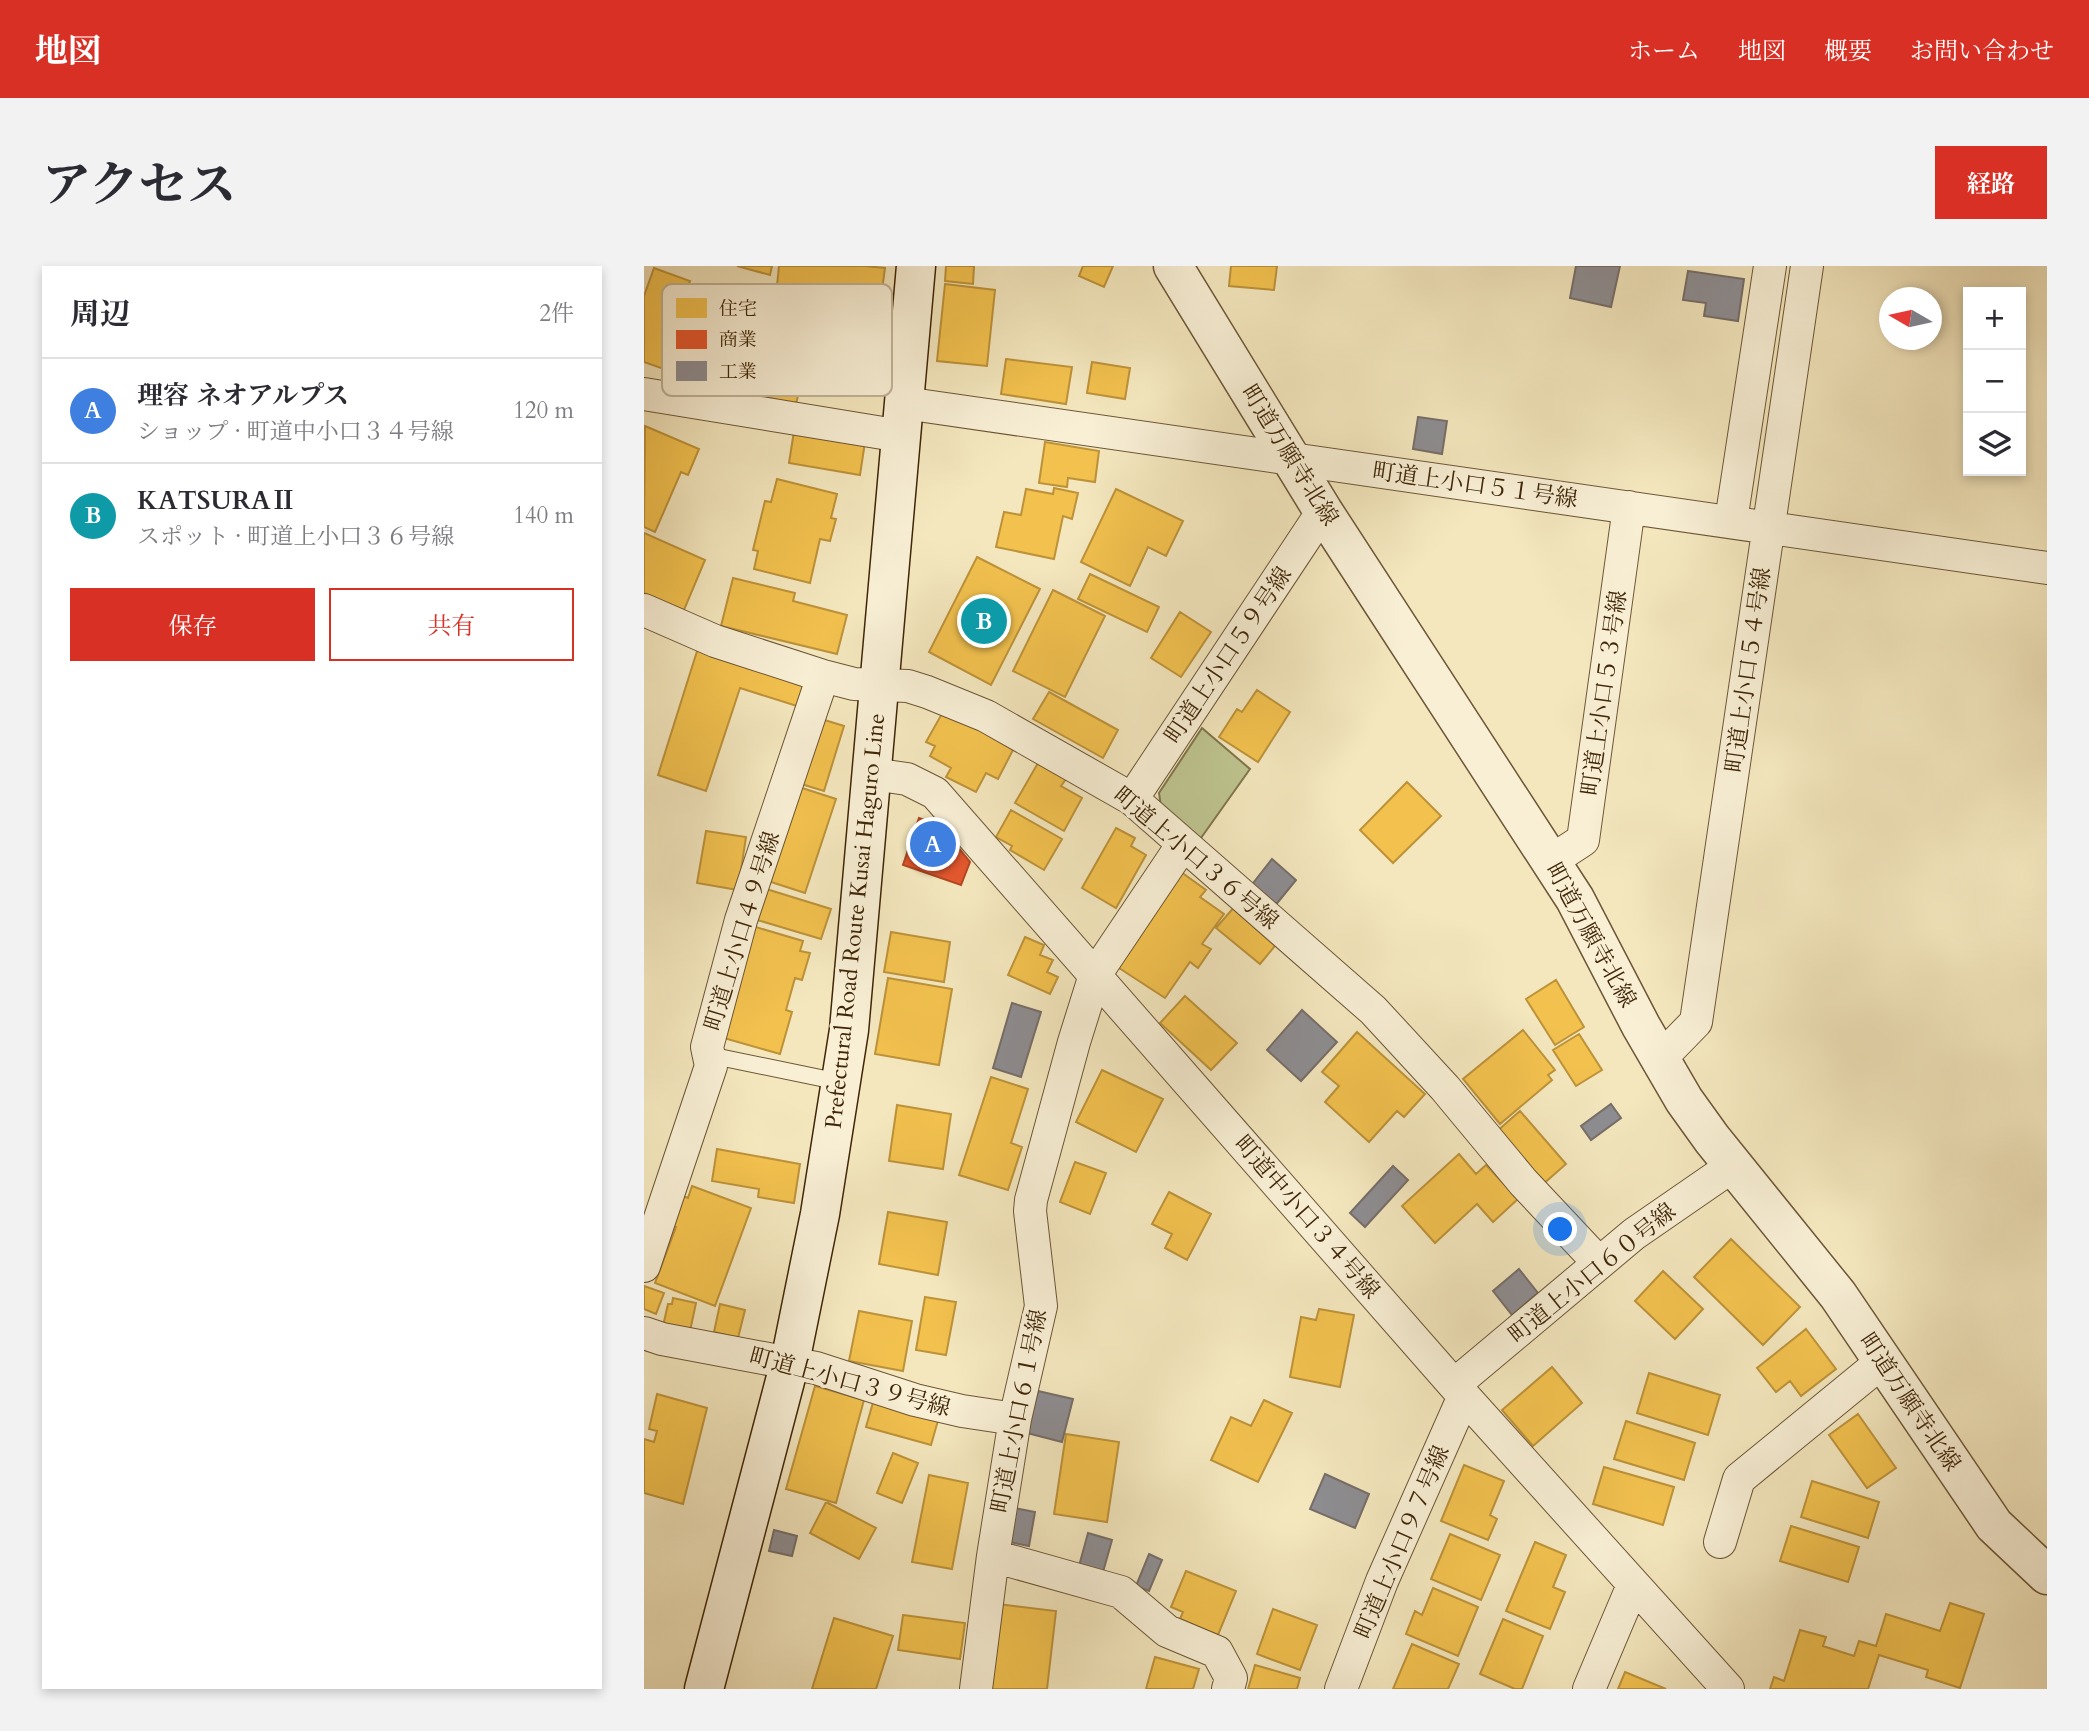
<!DOCTYPE html>
<html lang="ja">
<meta charset="utf-8">
<style>
:root{--surface:#fff;--page:#f2f2f3;--text:#2b2b33;--muted:#7c7c81;--line:#e1e1e2;--accent:#d93025}
body{margin:0;font-family:Cardo,"Noto Serif JP",serif;background:var(--page);color:var(--text)}
.controls{position:absolute;right:21px;top:21px;display:grid;overflow:hidden;border-radius:0px;box-shadow:0 4px 10px #0003}
.controls button{width:63px;height:63px;display:grid;place-items:center;padding:0;border:0;border-bottom:2px solid var(--line);background:var(--surface);color:var(--text);font:35px sans-serif}
.compass{position:absolute;left:1235px;top:21px;width:63px;height:63px;border-radius:50%;background:var(--surface);box-shadow:0 4px 10px #0003;rotate:279deg}
.you{position:absolute;left:917px;top:964px;width:24px;height:24px;margin:-18px;border:5px solid #fff;border-radius:50%;background:#1a73e8;box-shadow:0 0 0 10px #1a73e833}
.badge{display:grid;place-items:center;width:46px;height:46px;border-radius:50%;background:var(--accent);color:#fff;font-size:23px;font-weight:700}
.pin{position:absolute;translate:-50% -50%;border:4px solid #fff;box-shadow:0 2px 7px #0006}
.list{margin:0;padding:0;list-style:none}
h2{display:flex;justify-content:space-between;align-items:center;height:91px;margin:0;padding:0 28px;font-size:30px}
h2 small{font-size:23px;font-weight:400;color:var(--muted)}
.list li{display:grid;grid-template-columns:46px 1fr auto;gap:21px;align-items:center;box-sizing:border-box;height:105px;padding:0 28px;border-top:2px solid var(--line)}
.list b{display:block;font-size:26px;white-space:nowrap}
.list p{margin:0;font-size:23px;white-space:nowrap;color:var(--muted)}
.list em{font-size:23px;font-style:normal;color:var(--muted)}
.actions{display:flex;gap:14px;padding:21px 28px}
.actions a{flex:1;padding:16px 0;border:2px solid var(--accent);border-radius:0px;text-align:center;font-size:24px;color:var(--accent)}
.actions .main{background:var(--accent);color:#fff}
.icon{flex:none;width:38px;height:38px;fill:none;stroke:currentColor;stroke-width:2;stroke-linecap:round;stroke-linejoin:round}
.map{position:relative;flex:none;width:1403px;height:1423px;overflow:hidden;border-radius:0px}
header{display:flex;align-items:center;gap:42px;box-sizing:border-box;height:98px;padding:0 35px;background:var(--accent);color:#fff}
header strong{font-size:33px}
nav{display:flex;gap:38px;margin-inline-start:auto;font-size:24px}
.intro{display:flex;align-items:center;justify-content:space-between;box-sizing:border-box;height:168px;padding:0 42px}
h1{margin:0;font-size:49px}
.button{padding:18px 32px;border-radius:0px;background:var(--accent);color:#fff;font-size:24px;font-weight:700}
main{display:flex;gap:42px;padding:0 42px}
aside{flex:1;background:var(--surface);border-radius:0px;box-shadow:0 4px 10px #0003}
.map>svg:first-child{display:block}
</style>
<header>
<strong>地図</strong>
<nav><a>ホーム</a><a>地図</a><a>概要</a><a>お問い合わせ</a></nav>
</header>
<div class="intro"><h1>アクセス</h1><a class="button">経路</a></div>
<main>
<aside>
<h2>周辺<small>2件</small></h2>
<ul class="list">
<li><span class="badge" style="background:#3f7fe0">A</span><div><b>理容 ネオアルプス</b><p>ショップ · 町道中小口３４号線</p></div><em>120 m</em></li>
<li><span class="badge" style="background:#0f9aa8">B</span><div><b>KATSURAⅡ</b><p>スポット · 町道上小口３６号線</p></div><em>140 m</em></li>
</ul>
<div class="actions"><a class="main">保存</a><a>共有</a></div>
</aside>
<div class="map">
<svg width="1403" height="1423" viewBox="0 0 1403 1423">
<rect width="100%" height="100%" fill="#f4e7be"/>
<filter id="stains"><feTurbulence type="fractalNoise" baseFrequency=".00286" numOctaves="4"/><feColorMatrix values="0 0 0 0 .2 0 0 0 0 .09 0 0 0 0 .02 0 0 0 .5 -.17"/></filter>
<radialGradient id="worn" r=".72"><stop offset=".6" stop-color="#630" stop-opacity="0"/><stop offset="1" stop-color="#630" stop-opacity=".3"/></radialGradient>
<!-- green -->
<path fill="#bec48f" stroke="#7f754b" stroke-width="2" d="M 558,462 L 606,503 L 552,579 L 517,541 L 515,527 Z"/>
<!-- homes -->
<path fill="#f2c14e" stroke="#bd9239" stroke-width="2" d="M 93,0 L 128,0 L 126,9 Z
M 135,0 L 221,0 L 241,2 L 236,40 L 132,29 Z
M 302,0 L 330,0 L 329,18 L 301,15 Z
M 439,0 L 469,0 L 460,21 L 435,10 Z
M 587,0 L 633,0 L 630,24 L 585,20 Z
M 10,2 L 46,15 L 28,69 L 80,87 L 68,120 L 0,96 L 0,30 Z
M 301,18 L 351,24 L 343,100 L 293,95 Z
M 115,35 L 178,49 L 170,81 L 166,80 L 152,138 L 94,125 Z
M 362,93 L 428,101 L 422,138 L 357,128 Z
M 448,96 L 486,102 L 481,133 L 443,127 Z
M 1,160 L 55,183 L 44,209 L 37,206 L 11,266 L 0,261 Z
M 150,165 L 221,176 L 216,209 L 145,197 Z
M 401,176 L 455,185 L 451,216 L 424,212 L 423,221 L 395,217 Z
M 133,213 L 193,228 L 187,252 L 192,253 L 186,275 L 176,273 L 166,317 L 110,303 L 114,285 L 109,284 L 121,235 L 127,236 Z
M 410,222 L 434,227 L 428,253 L 419,250 L 410,293 L 352,281 L 360,246 L 377,249 L 382,223 L 409,228 Z
M 472,223 L 539,255 L 522,290 L 504,281 L 486,320 L 437,296 Z
M 0,267 L 61,294 L 40,344 L 0,327 Z
M 333,291 L 396,323 L 347,419 L 285,386 Z
M 446,308 L 515,341 L 503,366 L 434,333 Z
M 89,312 L 151,327 L 149,335 L 203,349 L 193,388 L 77,360 Z
M 409,324 L 461,350 L 421,431 L 369,405 Z
M 536,346 L 567,366 L 537,411 L 507,392 Z
M 54,382 L 164,418 L 156,441 L 96,422 L 62,525 L 14,509 Z
M 613,424 L 646,446 L 614,496 L 575,471 L 593,443 L 598,446 Z
M 405,426 L 474,464 L 459,492 L 389,453 Z
M 300,444 L 370,482 L 354,513 L 342,507 L 332,526 L 302,511 L 307,502 L 286,490 L 291,480 L 282,476 Z
M 174,452 L 200,460 L 180,525 L 154,517 Z
M 394,497 L 422,513 L 417,520 L 438,532 L 420,565 L 371,537 Z
M 763,516 L 797,550 L 749,597 L 716,564 Z
M 152,520 L 192,533 L 161,627 L 121,614 Z
M 367,544 L 418,573 L 400,604 L 366,584 L 368,580 L 352,571 Z
M 472,562 L 491,572 L 487,580 L 502,589 L 472,642 L 438,622 Z
M 62,565 L 102,571 L 94,624 L 53,617 Z
M 537,606 L 562,624 L 556,631 L 580,648 L 558,678 L 567,683 L 554,702 L 546,696 L 521,732 L 472,700 Z
M 119,622 L 187,643 L 177,673 L 110,653 Z
M 592,639 L 635,675 L 616,698 L 572,662 Z
M 105,659 L 159,675 L 156,685 L 166,687 L 158,714 L 151,712 L 142,744 L 148,746 L 136,788 L 73,770 Z
M 247,666 L 306,676 L 300,716 L 240,706 Z
M 381,671 L 400,679 L 396,689 L 409,694 L 403,706 L 414,711 L 406,728 L 364,709 Z
M 244,712 L 308,723 L 295,799 L 231,788 Z
M 912,714 L 940,761 L 911,779 L 882,733 Z
M 541,730 L 593,777 L 567,804 L 516,757 Z
M 879,764 L 911,804 L 904,809 L 908,814 L 856,858 L 819,813 Z
M 713,766 L 781,828 L 760,851 L 753,845 L 725,876 L 681,836 L 695,820 L 678,806 Z
M 935,768 L 958,804 L 932,820 L 909,784 Z
M 458,804 L 519,833 L 492,886 L 432,856 Z
M 347,811 L 384,823 L 367,877 L 378,881 L 364,924 L 315,909 Z
M 253,839 L 307,848 L 299,903 L 245,895 Z
M 876,845 L 922,898 L 897,920 L 852,866 Z
M 73,883 L 156,898 L 150,937 L 114,931 L 115,923 L 68,915 Z
M 815,888 L 832,908 L 842,899 L 874,933 L 849,956 L 833,938 L 791,977 L 758,940 Z
M 431,896 L 462,907 L 446,948 L 416,936 Z
M 48,920 L 107,942 L 71,1040 L 11,1017 L 32,961 L 25,958 L 37,929 L 44,932 Z
M 525,926 L 567,948 L 543,994 L 521,982 L 528,968 L 508,958 Z
M 244,946 L 303,956 L 294,1009 L 235,998 Z
M 1087,973 L 1156,1041 L 1119,1079 L 1050,1011 Z
M 1019,1005 L 1059,1043 L 1031,1073 L 991,1035 Z
M 0,1020 L 20,1027 L 12,1048 L 0,1043 Z
M 281,1031 L 312,1036 L 302,1089 L 272,1084 Z
M 29,1032 L 52,1037 L 46,1065 L 19,1060 L 24,1038 L 28,1038 Z
M 76,1038 L 101,1044 L 94,1072 L 70,1066 Z
M 675,1043 L 710,1049 L 696,1121 L 646,1111 L 657,1051 L 672,1054 Z
M 215,1045 L 268,1055 L 259,1105 L 205,1095 Z
M 1162,1063 L 1192,1103 L 1157,1130 L 1146,1115 L 1132,1126 L 1113,1102 Z
M 908,1101 L 938,1137 L 889,1180 L 858,1144 Z
M 1005,1107 L 1076,1129 L 1064,1169 L 993,1147 Z
M 171,1120 L 220,1134 L 192,1237 L 142,1223 Z
M 13,1128 L 63,1142 L 39,1238 L 0,1227 L 0,1173 L 10,1176 L 13,1165 L 5,1163 Z
M 230,1133 L 295,1151 L 287,1179 L 222,1161 Z
M 620,1134 L 648,1147 L 614,1216 L 567,1194 L 587,1151 L 607,1160 Z
M 1214,1148 L 1252,1202 L 1223,1222 L 1185,1169 Z
M 982,1155 L 1051,1177 L 1040,1214 L 970,1193 Z
M 422,1168 L 475,1176 L 463,1256 L 410,1248 Z
M 249,1187 L 274,1197 L 258,1237 L 233,1227 Z
M 820,1199 L 860,1215 L 846,1249 L 853,1253 L 844,1274 L 797,1255 Z
M 960,1201 L 1030,1221 L 1019,1259 L 949,1238 Z
M 285,1209 L 324,1217 L 308,1303 L 268,1296 Z
M 1168,1215 L 1235,1236 L 1224,1272 L 1157,1251 Z
M 182,1236 L 232,1262 L 215,1293 L 166,1267 Z
M 1147,1260 L 1215,1281 L 1204,1316 L 1136,1295 Z
M 806,1268 L 856,1289 L 837,1334 L 787,1313 Z
M 891,1276 L 922,1289 L 909,1321 L 921,1326 L 906,1363 L 862,1345 Z
M 542,1305 L 592,1325 L 574,1369 L 536,1353 L 539,1346 L 527,1341 Z
M 789,1322 L 834,1341 L 814,1390 L 762,1368 L 771,1345 L 778,1349 Z
M 1306,1337 L 1340,1348 L 1316,1422 L 1282,1411 L 1284,1404 L 1235,1389 L 1224,1423 L 1126,1423 L 1130,1411 L 1140,1415 L 1156,1364 L 1182,1371 L 1179,1380 L 1210,1390 L 1215,1375 L 1232,1380 L 1242,1348 L 1296,1365 Z
M 354,1338 L 412,1345 L 403,1423 L 344,1423 Z
M 629,1343 L 673,1359 L 656,1404 L 613,1388 Z
M 259,1349 L 321,1357 L 316,1393 L 254,1384 Z
M 190,1352 L 249,1370 L 232,1423 L 168,1423 Z
M 859,1353 L 899,1370 L 878,1423 L 871,1423 L 836,1408 Z
M 768,1378 L 815,1398 L 804,1423 L 749,1423 Z
M 511,1391 L 555,1403 L 549,1423 L 502,1423 Z
M 611,1399 L 656,1412 L 653,1423 L 604,1423 Z
M 981,1406 L 1022,1423 L 974,1423 Z"/>
<!-- shops -->
<path fill="#e4572e" stroke="#b34822" stroke-width="2" d="M 275,552 L 297,560 L 326,596 L 317,619 L 259,599 Z"/>
<!-- industry -->
<path fill="#8d8d92" stroke="#766e68" stroke-width="2" d="M 932,0 L 976,0 L 967,41 L 926,32 Z
M 1044,5 L 1100,13 L 1094,55 L 1060,50 L 1062,37 L 1039,34 Z
M 774,151 L 803,155 L 798,188 L 769,183 Z
M 628,593 L 652,614 L 630,641 L 606,621 Z
M 368,737 L 397,746 L 377,811 L 349,802 Z
M 658,744 L 693,776 L 657,815 L 623,784 Z
M 967,838 L 977,852 L 947,874 L 937,860 Z
M 749,900 L 764,914 L 721,961 L 706,947 Z
M 875,1003 L 894,1027 L 868,1049 L 849,1025 Z
M 394,1125 L 429,1133 L 418,1176 L 383,1167 Z
M 681,1208 L 725,1228 L 711,1262 L 666,1243 Z
M 371,1242 L 391,1246 L 385,1280 L 365,1276 Z
M 130,1264 L 153,1270 L 148,1290 L 125,1285 Z
M 444,1267 L 468,1274 L 459,1306 L 435,1300 Z
M 505,1288 L 518,1294 L 505,1325 L 492,1320 Z"/>
<g fill="none" stroke-linecap="round" stroke-linejoin="round">
<defs>
<path id="service" d="M 65,789 L 196,816"/>
<path id="minor" d="M 0,128 L 257,170
M 260,137 L 1403,302
M 1087,255 L 1126,0
M 0,344 L 71,375 L 179,410 L 210,418 L 264,420 L 283,426 L 342,450 L 488,533 L 729,744 L 801,822 L 879,916 L 955,997
M 228,508 L 263,513 L 291,527 L 810,1119 L 1084,1423
M 488,533 L 679,245
M 539,578 L 451,709 L 430,776 L 387,934 L 386,945 L 397,1040 L 371,1153 L 349,1290 L 477,1326 L 523,1365 L 573,1386 L 587,1412 L 584,1423
M 907,595 L 939,574 L 985,241
M 1015,794 L 1052,756 L 1163,0
M 0,1000 L 67,800 L 63,781 L 97,654 L 179,410
M 0,1067 L 18,1073 L 172,1102 L 271,1134 L 318,1145 L 371,1153
M 810,1119 L 990,968 L 1090,899
M 1076,1276 L 1095,1213 L 1239,1095
M 332,1423 L 349,1290
M 697,1423 L 738,1315 L 820,1130
M 945,1423 L 989,1319"/>
<path id="tertiary" d="M 529,0 L 679,245 L 931,633 L 997,760 L 1040,834 L 1068,873 L 1194,1029 L 1350,1259 L 1403,1309"/>
<path id="secondary" d="M 60,1423 L 146,1096 L 176,948 L 205,764 L 272,0"/>
</defs>
<!-- service casing -->
<use href="#service" stroke="#6d5635" stroke-width="18"/>
<!-- minor casing -->
<use href="#minor" stroke="#6d5635" stroke-width="34"/>
<!-- tertiary casing -->
<use href="#tertiary" stroke="#6d5635" stroke-width="41"/>
<!-- secondary casing -->
<use href="#secondary" stroke="#402607" stroke-width="41"/>
<!-- service -->
<use href="#service" stroke="#f8efd5" stroke-width="16"/>
<!-- minor -->
<use href="#minor" stroke="#f8efd5" stroke-width="32"/>
<!-- tertiary -->
<use href="#tertiary" stroke="#f8efd5" stroke-width="38"/>
<!-- secondary -->
<use href="#secondary" stroke="#f8efd5" stroke-width="38"/>
</g>
<g text-anchor="middle" dominant-baseline="central" stroke-width="7" stroke-linejoin="round" paint-order="stroke">
<!-- street labels -->
<g font-size="23" fill="#402607" stroke="#f8efd5">
<text transform="translate(646 189) rotate(58)">町道万願寺北線</text>
<text transform="translate(831 219) rotate(8)">町道上小口５１号線</text>
<text transform="translate(584 389) rotate(-56)">町道上小口５９号線</text>
<text transform="translate(1104 404) rotate(-82)">町道上小口５４号線</text>
<text transform="translate(960 427) rotate(-82)">町道上小口５３号線</text>
<text transform="translate(552 592) rotate(40)">町道上小口３６号線</text>
<text transform="translate(211 655) rotate(-84)">Prefectural Road Route Kusai Haguro Line</text>
<text transform="translate(98 665) rotate(-73)">町道上小口４９号線</text>
<text transform="translate(947 669) rotate(61)">町道万願寺北線</text>
<text transform="translate(663 951) rotate(49)">町道中小口３４号線</text>
<text transform="translate(948 1007) rotate(-39)">町道上小口６０号線</text>
<text transform="translate(206 1116) rotate(15)">町道上小口３９号線</text>
<text transform="translate(1266 1136) rotate(56)">町道万願寺北線</text>
<text transform="translate(375 1145) rotate(-79)">町道上小口６１号線</text>
<text transform="translate(758 1276) rotate(-67)">町道上小口９７号線</text>
</g>
</g>
<!-- legend -->
<rect x="18" y="18" width="230" height="112" rx="10" fill="#f8efd5" stroke="#c1b397" stroke-width="2"/>
<rect x="32" y="32" width="31" height="20" fill="#f2c14e"/>
<rect x="32" y="64" width="31" height="19" fill="#e4572e"/>
<rect x="32" y="95" width="31" height="20" fill="#8d8d92"/>
<g font-size="19" fill="#402607">
<text x="75" y="49">住宅</text>
<text x="75" y="80">商業</text>
<text x="75" y="112">工業</text>
</g>
<rect width="100%" height="100%" filter="url(#stains)"/>
<rect width="100%" height="100%" fill="url(#worn)"/>
</svg>
<div class="controls">
<button>+</button>
<button>−</button>
<button><svg class="icon" aria-label="layers" viewBox="0 0 24 24"><path d="M12 4l9 5-9 5-9-5zM3 14l9 5 9-5"/></svg></button>
</div>
<svg class="compass" viewBox="-18 -18 36 36"><path d="M0-13l5 13h-10z" fill="#e53935"/><path d="M0 13l5-13h-10z" fill="#7c7c81"/></svg>
<div class="you"></div>
<div class="pin badge" style="left:289px;top:578px;background:#3f7fe0">A</div>
<div class="pin badge" style="left:340px;top:355px;background:#0f9aa8">B</div>
</div>
</main>
